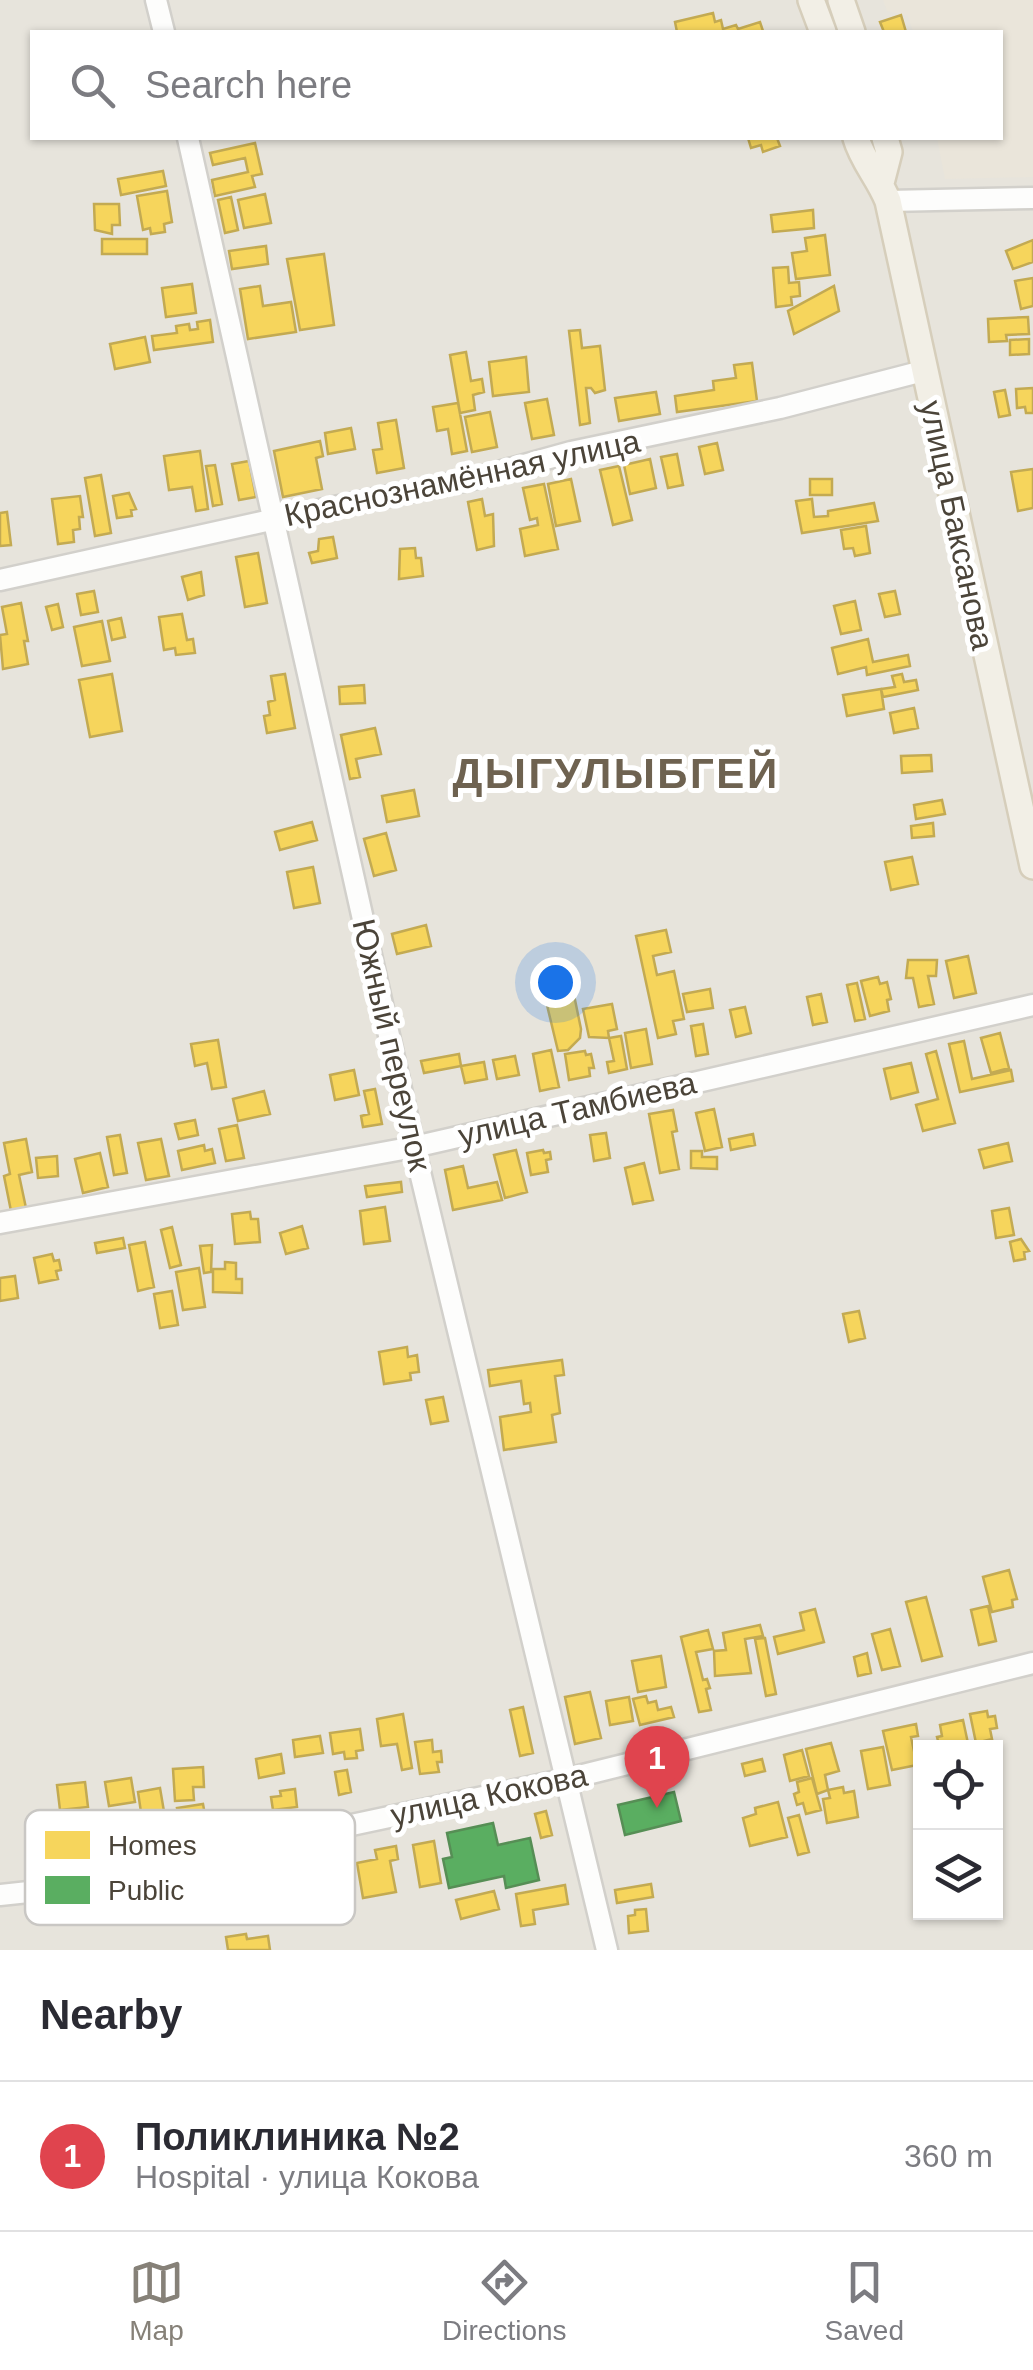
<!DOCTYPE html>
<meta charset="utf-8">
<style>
:root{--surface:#fff;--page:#f2f2f3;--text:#2b2b33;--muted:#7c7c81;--line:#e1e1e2;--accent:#868178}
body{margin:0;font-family:Arial,sans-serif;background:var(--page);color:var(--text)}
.controls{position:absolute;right:30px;bottom:30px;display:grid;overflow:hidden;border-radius:0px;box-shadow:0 2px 8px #0004}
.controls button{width:90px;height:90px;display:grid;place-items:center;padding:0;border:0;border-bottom:2px solid var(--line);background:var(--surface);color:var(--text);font:50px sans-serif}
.you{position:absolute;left:555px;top:982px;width:35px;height:35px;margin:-25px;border:8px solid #fff;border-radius:50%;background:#1a73e8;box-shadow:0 0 0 15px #1a73e833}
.badge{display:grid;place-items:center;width:65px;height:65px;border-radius:50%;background:var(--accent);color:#fff;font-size:32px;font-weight:700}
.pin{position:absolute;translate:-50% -82px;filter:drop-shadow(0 2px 5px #0008)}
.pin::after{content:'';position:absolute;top:52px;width:35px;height:30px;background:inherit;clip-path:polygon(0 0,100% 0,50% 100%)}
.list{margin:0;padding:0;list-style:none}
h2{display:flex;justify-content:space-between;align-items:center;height:130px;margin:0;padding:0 40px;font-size:42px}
h2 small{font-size:32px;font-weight:400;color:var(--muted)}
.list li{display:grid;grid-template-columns:65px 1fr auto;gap:30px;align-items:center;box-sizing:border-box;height:150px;padding:0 40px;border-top:2px solid var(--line)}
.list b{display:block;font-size:38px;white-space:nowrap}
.list p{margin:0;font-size:32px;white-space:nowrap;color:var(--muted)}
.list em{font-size:32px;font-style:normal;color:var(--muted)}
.icon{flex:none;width:55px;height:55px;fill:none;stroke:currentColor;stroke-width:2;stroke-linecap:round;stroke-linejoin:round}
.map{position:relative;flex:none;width:1033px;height:1950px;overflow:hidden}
.search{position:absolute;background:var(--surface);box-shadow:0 2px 8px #0004;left:30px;right:30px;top:30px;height:110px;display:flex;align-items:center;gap:25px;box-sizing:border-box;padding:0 35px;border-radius:0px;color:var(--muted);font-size:38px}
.sheet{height:280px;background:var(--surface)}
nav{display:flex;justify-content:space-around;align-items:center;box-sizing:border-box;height:140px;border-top:2px solid var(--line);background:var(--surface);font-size:28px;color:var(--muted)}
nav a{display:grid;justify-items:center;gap:5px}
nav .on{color:var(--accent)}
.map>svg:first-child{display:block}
</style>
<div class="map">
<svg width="1033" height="1950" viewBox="0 0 1033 1950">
<rect width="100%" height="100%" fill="#f4f2ee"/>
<!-- residential -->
<path fill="#e7e4dc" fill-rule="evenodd" d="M 0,0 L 1033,0 L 1033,1950 L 0,1950 ZM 32,32 L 1000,32 L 1000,138 L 32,138 ZM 920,1748 L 996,1748 L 996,1912 L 920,1912 Z"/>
<!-- education -->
<path fill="#eae5da" d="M 883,0 L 1033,0 L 1033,177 L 945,179 L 937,138 L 1000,138 L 1000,32 L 913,32 L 908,16 L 887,11 Z"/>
<!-- homes -->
<path fill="#f6d55c" stroke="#c3aa52" stroke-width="2.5" d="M 713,13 L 715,22 L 721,20 L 723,29 L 736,25 L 738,29 L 760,22 L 763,31 L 677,32 L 675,22 Z
M 901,15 L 906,32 L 884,32 L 880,22 Z
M 748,138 L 777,138 L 780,146 L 763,152 L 761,145 L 751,148 Z
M 255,143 L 262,174 L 252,176 L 255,187 L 215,196 L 212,180 L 248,172 L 245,158 L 213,165 L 210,153 Z
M 163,171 L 166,186 L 121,195 L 118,179 Z
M 167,191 L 172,222 L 164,224 L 165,232 L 151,234 L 150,228 L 143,230 L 137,196 Z
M 265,194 L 271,223 L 244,228 L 238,200 Z
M 231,197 L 238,230 L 225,233 L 218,200 Z
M 94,204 L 119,204 L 120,225 L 112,225 L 112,234 L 95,230 Z
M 813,210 L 814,228 L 773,232 L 771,215 Z
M 825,235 L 830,275 L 796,279 L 792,253 L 807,251 L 805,238 Z
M 102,239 L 147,239 L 147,254 L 102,254 Z
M 1033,240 L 1033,262 L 1013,269 L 1006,251 Z
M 266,246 L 268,264 L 232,269 L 229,251 Z
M 324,254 L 334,325 L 300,330 L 287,259 Z
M 788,267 L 789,283 L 799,282 L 800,296 L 791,297 L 792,305 L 776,307 L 773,268 Z
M 1033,278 L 1033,306 L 1021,309 L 1015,281 Z
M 192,284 L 196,313 L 166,317 L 162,288 Z
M 260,286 L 263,306 L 291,302 L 296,332 L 248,339 L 240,289 Z
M 834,286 L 839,311 L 794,334 L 788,311 Z
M 1028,317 L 1029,334 L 1006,335 L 1007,341 L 989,342 L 988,319 Z
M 210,320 L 213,342 L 154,350 L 152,336 L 177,333 L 176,326 L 189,324 L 190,330 L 198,329 L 197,322 Z
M 580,330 L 582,348 L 600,346 L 605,390 L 595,393 L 591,388 L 586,388 L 590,423 L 580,425 L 569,331 Z
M 145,337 L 150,362 L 115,369 L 110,344 Z
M 1029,339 L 1029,354 L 1010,355 L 1010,340 Z
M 466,352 L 471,381 L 482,379 L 484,392 L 473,395 L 475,410 L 460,413 L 450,355 Z
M 526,357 L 529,392 L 493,396 L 489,362 Z
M 752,363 L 757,401 L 677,412 L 675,396 L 714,390 L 713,381 L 736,378 L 734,365 Z
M 1033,388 L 1033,413 L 1026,413 L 1025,407 L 1017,408 L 1016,389 Z
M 1005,390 L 1010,415 L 999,417 L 994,392 Z
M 656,392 L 660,414 L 619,421 L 615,398 Z
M 547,399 L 554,435 L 532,439 L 525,403 Z
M 458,403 L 467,451 L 452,454 L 448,429 L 437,431 L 433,407 Z
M 490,412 L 497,447 L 472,452 L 465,417 Z
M 396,420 L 404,468 L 377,473 L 373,450 L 382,449 L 378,423 Z
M 351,428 L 355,449 L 328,454 L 325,433 Z
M 320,441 L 323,456 L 316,458 L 322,489 L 283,497 L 274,451 Z
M 717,443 L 723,470 L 705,474 L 699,447 Z
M 200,451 L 208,509 L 196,511 L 192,487 L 169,490 L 164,456 Z
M 677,454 L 683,485 L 668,488 L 661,457 Z
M 650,459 L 656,488 L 630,494 L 624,465 Z
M 249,461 L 256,497 L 239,500 L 232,464 Z
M 215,465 L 222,504 L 213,506 L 206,466 Z
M 619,466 L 632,520 L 613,525 L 600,470 Z
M 1033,469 L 1033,508 L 1018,511 L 1011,472 Z
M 101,475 L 111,533 L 95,536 L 85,478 Z
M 571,479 L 580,521 L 556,526 L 548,484 Z
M 810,479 L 832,479 L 832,495 L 810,495 Z
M 544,484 L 558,549 L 525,556 L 520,529 L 538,525 L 537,518 L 530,520 L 523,488 Z
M 129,493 L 136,509 L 131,510 L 132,516 L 117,518 L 113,496 Z
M 80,496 L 83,517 L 79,517 L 80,529 L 73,530 L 74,542 L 58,544 L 52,499 Z
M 482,499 L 485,516 L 493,514 L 494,546 L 477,550 L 468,502 Z
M 812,499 L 814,517 L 828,516 L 828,511 L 874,503 L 878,521 L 802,533 L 796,501 Z
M 7,512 L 11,545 L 0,546 L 0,513 Z
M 866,526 L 870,553 L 855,556 L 853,548 L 844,549 L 841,530 Z
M 333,537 L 337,558 L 312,563 L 309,553 L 318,551 L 319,539 Z
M 415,548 L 416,558 L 421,558 L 423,576 L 399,579 L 400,549 Z
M 258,553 L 267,603 L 245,607 L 236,557 Z
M 201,572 L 204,595 L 188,600 L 182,577 Z
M 94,591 L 98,612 L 81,615 L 77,594 Z
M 895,591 L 900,614 L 885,617 L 879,594 Z
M 855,601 L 861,630 L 841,634 L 834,606 Z
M 21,603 L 28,641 L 24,641 L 28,664 L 3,669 L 0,635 L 7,634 L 2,607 Z
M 58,604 L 63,627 L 52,630 L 46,607 Z
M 182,614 L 187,640 L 193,639 L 195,653 L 176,655 L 175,648 L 164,650 L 159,617 Z
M 121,618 L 125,637 L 112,640 L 108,621 Z
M 102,621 L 110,661 L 82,666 L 74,627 Z
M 868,639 L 873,662 L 908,655 L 910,666 L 867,675 L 866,667 L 838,674 L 832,648 Z
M 112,674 L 122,731 L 90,737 L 79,680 Z
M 285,674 L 295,728 L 267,733 L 264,716 L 270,715 L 268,702 L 275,700 L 271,676 Z
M 902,674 L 904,682 L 916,680 L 918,690 L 883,697 L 881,689 L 895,687 L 892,676 Z
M 364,685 L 365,703 L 340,704 L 339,687 Z
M 881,689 L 884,709 L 847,716 L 843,695 Z
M 914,708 L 918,728 L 894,733 L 890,713 Z
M 375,728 L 381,754 L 356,759 L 360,777 L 350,779 L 341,735 Z
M 931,755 L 932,771 L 902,773 L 901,756 Z
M 414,790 L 419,816 L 387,822 L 382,796 Z
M 942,800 L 945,814 L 916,819 L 914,805 Z
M 312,822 L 317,840 L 280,850 L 275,832 Z
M 933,823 L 934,836 L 912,838 L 911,826 Z
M 386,833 L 396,870 L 374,876 L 364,839 Z
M 912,857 L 918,884 L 891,890 L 885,862 Z
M 313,867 L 320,903 L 294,908 L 287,872 Z
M 426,925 L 431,946 L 397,954 L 392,934 Z
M 666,930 L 671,952 L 653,956 L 657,975 L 674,971 L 684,1019 L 673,1021 L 676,1034 L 658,1038 L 636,936 Z
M 968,956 L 976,993 L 954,998 L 946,961 Z
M 908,960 L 937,960 L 936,976 L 928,976 L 934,1004 L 919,1007 L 913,978 L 906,978 Z
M 878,977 L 880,984 L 887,982 L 891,999 L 887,1000 L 889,1011 L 870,1016 L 861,981 Z
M 857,983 L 865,1019 L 855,1021 L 847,985 Z
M 710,989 L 713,1008 L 687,1012 L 683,994 Z
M 821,994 L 827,1022 L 813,1025 L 807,997 Z
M 574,995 L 581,1029 L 580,1038 L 568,1050 L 558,1051 L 546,1001 Z
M 612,1004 L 617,1029 L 608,1031 L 609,1038 L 589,1037 L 583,1009 Z
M 745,1007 L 751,1033 L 736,1037 L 730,1010 Z
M 703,1024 L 708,1054 L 696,1056 L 691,1026 Z
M 646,1029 L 652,1064 L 631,1068 L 625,1033 Z
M 1000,1033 L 1009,1068 L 991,1073 L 981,1038 Z
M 621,1036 L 627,1069 L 609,1073 L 607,1062 L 614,1061 L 609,1038 Z
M 218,1040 L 226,1087 L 212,1089 L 207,1063 L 195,1066 L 191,1044 Z
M 964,1041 L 972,1079 L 1011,1070 L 1013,1081 L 960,1092 L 949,1044 Z
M 551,1050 L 559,1087 L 540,1091 L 533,1054 Z
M 585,1051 L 586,1055 L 591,1054 L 594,1068 L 589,1068 L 590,1076 L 569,1080 L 565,1054 Z
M 936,1051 L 955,1123 L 923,1131 L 916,1105 L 938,1099 L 926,1054 Z
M 459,1054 L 461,1066 L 424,1073 L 421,1061 Z
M 515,1056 L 519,1075 L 497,1079 L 493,1060 Z
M 484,1062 L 487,1079 L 465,1083 L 461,1066 Z
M 911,1063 L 918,1092 L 891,1099 L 884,1069 Z
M 354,1070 L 359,1095 L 335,1100 L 330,1075 Z
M 375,1089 L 382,1124 L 363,1127 L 361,1116 L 369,1114 L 364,1091 Z
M 264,1091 L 270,1114 L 238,1121 L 233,1099 Z
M 714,1109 L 722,1147 L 705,1151 L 696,1113 Z
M 673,1110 L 677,1131 L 672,1132 L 679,1169 L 660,1173 L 649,1114 Z
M 195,1120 L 198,1135 L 179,1139 L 175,1124 Z
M 237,1125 L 244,1158 L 226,1161 L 219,1129 Z
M 606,1133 L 610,1158 L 594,1161 L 590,1135 Z
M 753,1134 L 755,1145 L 731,1150 L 729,1139 Z
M 120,1135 L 127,1173 L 114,1175 L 107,1137 Z
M 26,1139 L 32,1172 L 19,1175 L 26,1208 L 11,1211 L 4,1176 L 10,1174 L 4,1143 Z
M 161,1139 L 169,1176 L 146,1180 L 138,1143 Z
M 1008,1143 L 1012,1161 L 984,1168 L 979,1150 Z
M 204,1145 L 205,1151 L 212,1149 L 215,1163 L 182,1170 L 178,1151 Z
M 516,1150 L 527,1192 L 505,1198 L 494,1155 Z
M 543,1150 L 544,1153 L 550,1152 L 551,1159 L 546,1160 L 548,1172 L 531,1175 L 527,1153 Z
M 691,1151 L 702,1151 L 702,1157 L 717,1157 L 717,1169 L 691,1168 Z
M 100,1153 L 108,1187 L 83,1193 L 75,1159 Z
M 57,1156 L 58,1176 L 38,1178 L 36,1158 Z
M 644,1163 L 653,1200 L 633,1204 L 625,1168 Z
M 463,1166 L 468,1188 L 497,1182 L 502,1200 L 453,1210 L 445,1170 Z
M 401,1182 L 402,1192 L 367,1197 L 365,1186 Z
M 385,1207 L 390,1241 L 364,1244 L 360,1211 Z
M 1009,1208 L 1014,1235 L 996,1238 L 992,1211 Z
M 250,1212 L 251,1219 L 258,1219 L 260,1242 L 235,1244 L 232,1214 Z
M 302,1226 L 308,1248 L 286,1254 L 280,1233 Z
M 172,1227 L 181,1265 L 170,1268 L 161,1230 Z
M 123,1238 L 125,1248 L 97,1253 L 95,1243 Z
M 1021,1239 L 1029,1251 L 1024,1252 L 1025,1259 L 1014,1261 L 1010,1242 Z
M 145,1242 L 154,1287 L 138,1291 L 129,1245 Z
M 212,1245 L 211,1272 L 204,1273 L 200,1246 Z
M 52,1254 L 54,1261 L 59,1260 L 61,1270 L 56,1271 L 58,1279 L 39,1283 L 34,1258 Z
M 225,1262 L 236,1263 L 236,1279 L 242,1279 L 242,1293 L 213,1292 L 213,1269 L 225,1269 Z
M 199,1268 L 205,1307 L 183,1310 L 176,1272 Z
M 15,1276 L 18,1298 L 0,1301 L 0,1278 Z
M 172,1291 L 178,1325 L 160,1328 L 154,1294 Z
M 859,1311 L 865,1338 L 849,1342 L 843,1314 Z
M 407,1347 L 408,1357 L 417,1355 L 419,1372 L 410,1373 L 411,1380 L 384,1384 L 379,1352 Z
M 562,1360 L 564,1375 L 555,1376 L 560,1413 L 552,1415 L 556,1442 L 504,1450 L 500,1417 L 531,1412 L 530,1403 L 524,1404 L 521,1381 L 490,1386 L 488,1370 Z
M 443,1397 L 448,1421 L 431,1424 L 426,1400 Z
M 1009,1570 L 1017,1599 L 1012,1600 L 1013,1607 L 992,1612 L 983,1577 Z
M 926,1597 L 942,1656 L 922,1661 L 906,1602 Z
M 988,1606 L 996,1641 L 979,1645 L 971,1610 Z
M 815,1609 L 824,1642 L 778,1654 L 774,1637 L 804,1630 L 800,1613 Z
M 760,1625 L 763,1636 L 745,1639 L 751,1673 L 715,1676 L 714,1651 L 726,1650 L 723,1633 Z
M 890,1629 L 900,1666 L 882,1670 L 872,1634 Z
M 708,1630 L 713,1649 L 696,1652 L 703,1680 L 707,1679 L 710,1688 L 706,1689 L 711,1710 L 699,1712 L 681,1637 Z
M 765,1638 L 776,1694 L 766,1696 L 755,1639 Z
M 867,1653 L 871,1673 L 858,1676 L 854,1657 Z
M 661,1656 L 666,1687 L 638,1692 L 632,1661 Z
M 590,1692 L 601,1738 L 575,1744 L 565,1697 Z
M 646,1696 L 648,1703 L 656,1701 L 658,1710 L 671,1707 L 674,1717 L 640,1725 L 633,1699 Z
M 629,1697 L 633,1721 L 610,1725 L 606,1701 Z
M 523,1707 L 533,1753 L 520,1756 L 510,1710 Z
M 987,1711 L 988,1717 L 995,1716 L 997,1728 L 990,1729 L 992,1739 L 976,1743 L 970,1714 Z
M 403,1714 L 412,1768 L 402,1770 L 397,1744 L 381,1746 L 377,1719 Z
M 963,1720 L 969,1748 L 940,1748 L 937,1737 L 942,1736 L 940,1725 Z
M 916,1724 L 918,1736 L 911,1737 L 917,1765 L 892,1770 L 883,1731 Z
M 360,1729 L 363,1750 L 356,1751 L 357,1758 L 345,1759 L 344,1752 L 333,1754 L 330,1733 Z
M 320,1736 L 323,1753 L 295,1757 L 293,1740 Z
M 432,1740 L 433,1752 L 441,1751 L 442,1762 L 437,1762 L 439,1772 L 420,1774 L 415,1742 Z
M 831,1743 L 839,1771 L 825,1775 L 828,1790 L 817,1794 L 806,1749 Z
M 883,1747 L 890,1785 L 868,1789 L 861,1751 Z
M 802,1750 L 809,1776 L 790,1781 L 784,1755 Z
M 281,1754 L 284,1773 L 259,1778 L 256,1759 Z
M 762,1759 L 765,1771 L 745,1776 L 742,1764 Z
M 203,1767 L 204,1787 L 193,1787 L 194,1800 L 175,1801 L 173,1769 Z
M 347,1770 L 351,1792 L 339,1795 L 335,1772 Z
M 131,1778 L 135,1802 L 109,1806 L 105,1782 Z
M 812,1778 L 821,1810 L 806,1814 L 803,1803 L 797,1805 L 794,1794 L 799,1792 L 797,1782 Z
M 85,1782 L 88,1807 L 60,1810 L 57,1785 Z
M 843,1787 L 844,1793 L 854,1791 L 858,1817 L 827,1823 L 823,1799 L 830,1798 L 828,1790 Z
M 160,1788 L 168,1835 L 145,1839 L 138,1792 Z
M 295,1789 L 297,1807 L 273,1810 L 271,1797 L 281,1796 L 280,1791 Z
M 778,1802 L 787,1837 L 750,1846 L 743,1818 L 756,1814 L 755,1808 Z
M 203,1804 L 207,1826 L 181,1830 L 177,1808 Z
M 546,1811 L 552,1835 L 541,1838 L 535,1814 Z
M 799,1815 L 809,1852 L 798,1855 L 788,1818 Z
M 434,1841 L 441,1883 L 420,1887 L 413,1845 Z
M 396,1846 L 398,1859 L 390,1861 L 396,1892 L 363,1898 L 357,1863 L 377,1859 L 375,1850 Z
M 651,1884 L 653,1897 L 617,1903 L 615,1890 Z
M 565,1885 L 568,1904 L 533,1910 L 535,1924 L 521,1926 L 516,1894 Z
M 494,1891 L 499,1909 L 461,1919 L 456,1900 Z
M 646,1909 L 648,1931 L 629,1933 L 628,1916 L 635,1915 L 635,1910 Z
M 246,1934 L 247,1939 L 268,1936 L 270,1950 L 228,1950 L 226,1937 Z"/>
<!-- public -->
<path fill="#5aae61" stroke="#568e55" stroke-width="2.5" d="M 674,1792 L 681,1821 L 625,1835 L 618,1805 Z
M 493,1823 L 498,1845 L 530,1838 L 539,1880 L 506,1888 L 504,1876 L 449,1888 L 443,1859 L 452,1857 L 447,1833 Z"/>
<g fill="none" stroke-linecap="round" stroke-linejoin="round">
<defs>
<path id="minor" d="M 156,0 L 164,32
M 188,138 L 414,1147 L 607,1950
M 888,201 L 1033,198
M 0,580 L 275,519 L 473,479 L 571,452 L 780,408 L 923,371
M 0,1223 L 414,1147 L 1033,1005
M 0,1895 L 47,1890 L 567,1779 L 1033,1663"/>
<path id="major" d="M 811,0 L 823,32
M 841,0 L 852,32
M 856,138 C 863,162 879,178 888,201 L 1033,866
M 881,183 L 889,152 L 885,138"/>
</defs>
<!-- minor casing -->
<use href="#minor" stroke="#d2d0cb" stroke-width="25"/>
<!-- major casing -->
<use href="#major" stroke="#d6cebb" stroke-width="30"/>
<!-- minor -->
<use href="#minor" stroke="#fdfdfc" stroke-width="20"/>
<!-- major -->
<use href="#major" stroke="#f2efe6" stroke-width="25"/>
</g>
<g text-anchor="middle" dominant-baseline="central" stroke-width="10" stroke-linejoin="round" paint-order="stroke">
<!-- street labels -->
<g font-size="32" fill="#4b4439" stroke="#fff">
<text transform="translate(462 478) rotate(-12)">Краснознамённая улица</text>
<text transform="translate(957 525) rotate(78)">улица Баксанова</text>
<text transform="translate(392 1045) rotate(77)">Южный переулок</text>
<text transform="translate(577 1109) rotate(-13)">улица Тамбиева</text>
<text transform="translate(489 1795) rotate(-12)">улица Кокова</text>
</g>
<!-- district labels -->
<g font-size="42" font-weight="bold" letter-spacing="2.5" fill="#6e6250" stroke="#fff">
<text x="616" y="773">ДЫГУЛЫБГЕЙ</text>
</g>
</g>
<!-- legend -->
<rect x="25" y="1810" width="330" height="115" rx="15" fill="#fff" stroke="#c9c7c4" stroke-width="2.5"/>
<rect x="45" y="1831" width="45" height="28" fill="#f6d55c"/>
<rect x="45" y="1876" width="45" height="28" fill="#5aae61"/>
<g font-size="28" fill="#4b4439">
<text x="108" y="1855">Homes</text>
<text x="108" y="1900">Public</text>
</g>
</svg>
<div class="controls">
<button><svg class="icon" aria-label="locate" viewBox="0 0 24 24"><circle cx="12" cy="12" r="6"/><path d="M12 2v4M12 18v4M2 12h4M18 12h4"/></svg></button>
<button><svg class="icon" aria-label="layers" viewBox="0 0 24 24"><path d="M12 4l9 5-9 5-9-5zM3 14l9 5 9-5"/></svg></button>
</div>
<div class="you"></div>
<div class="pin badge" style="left:657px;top:1808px;background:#e0444e">1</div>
<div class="search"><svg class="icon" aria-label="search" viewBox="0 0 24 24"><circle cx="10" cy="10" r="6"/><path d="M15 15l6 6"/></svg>Search here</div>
</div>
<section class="sheet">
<h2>Nearby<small></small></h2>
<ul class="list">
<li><span class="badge" style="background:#e0444e">1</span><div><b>Поликлиника №2</b><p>Hospital · улица Кокова</p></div><em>360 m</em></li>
</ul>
</section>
<nav>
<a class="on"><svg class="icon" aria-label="map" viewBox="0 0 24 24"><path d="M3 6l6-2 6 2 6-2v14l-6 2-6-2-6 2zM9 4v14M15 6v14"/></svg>Map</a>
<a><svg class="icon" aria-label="directions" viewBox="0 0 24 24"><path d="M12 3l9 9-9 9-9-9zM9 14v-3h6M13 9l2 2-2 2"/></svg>Directions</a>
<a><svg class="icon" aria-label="saved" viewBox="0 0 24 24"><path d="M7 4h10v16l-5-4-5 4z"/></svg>Saved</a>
</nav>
